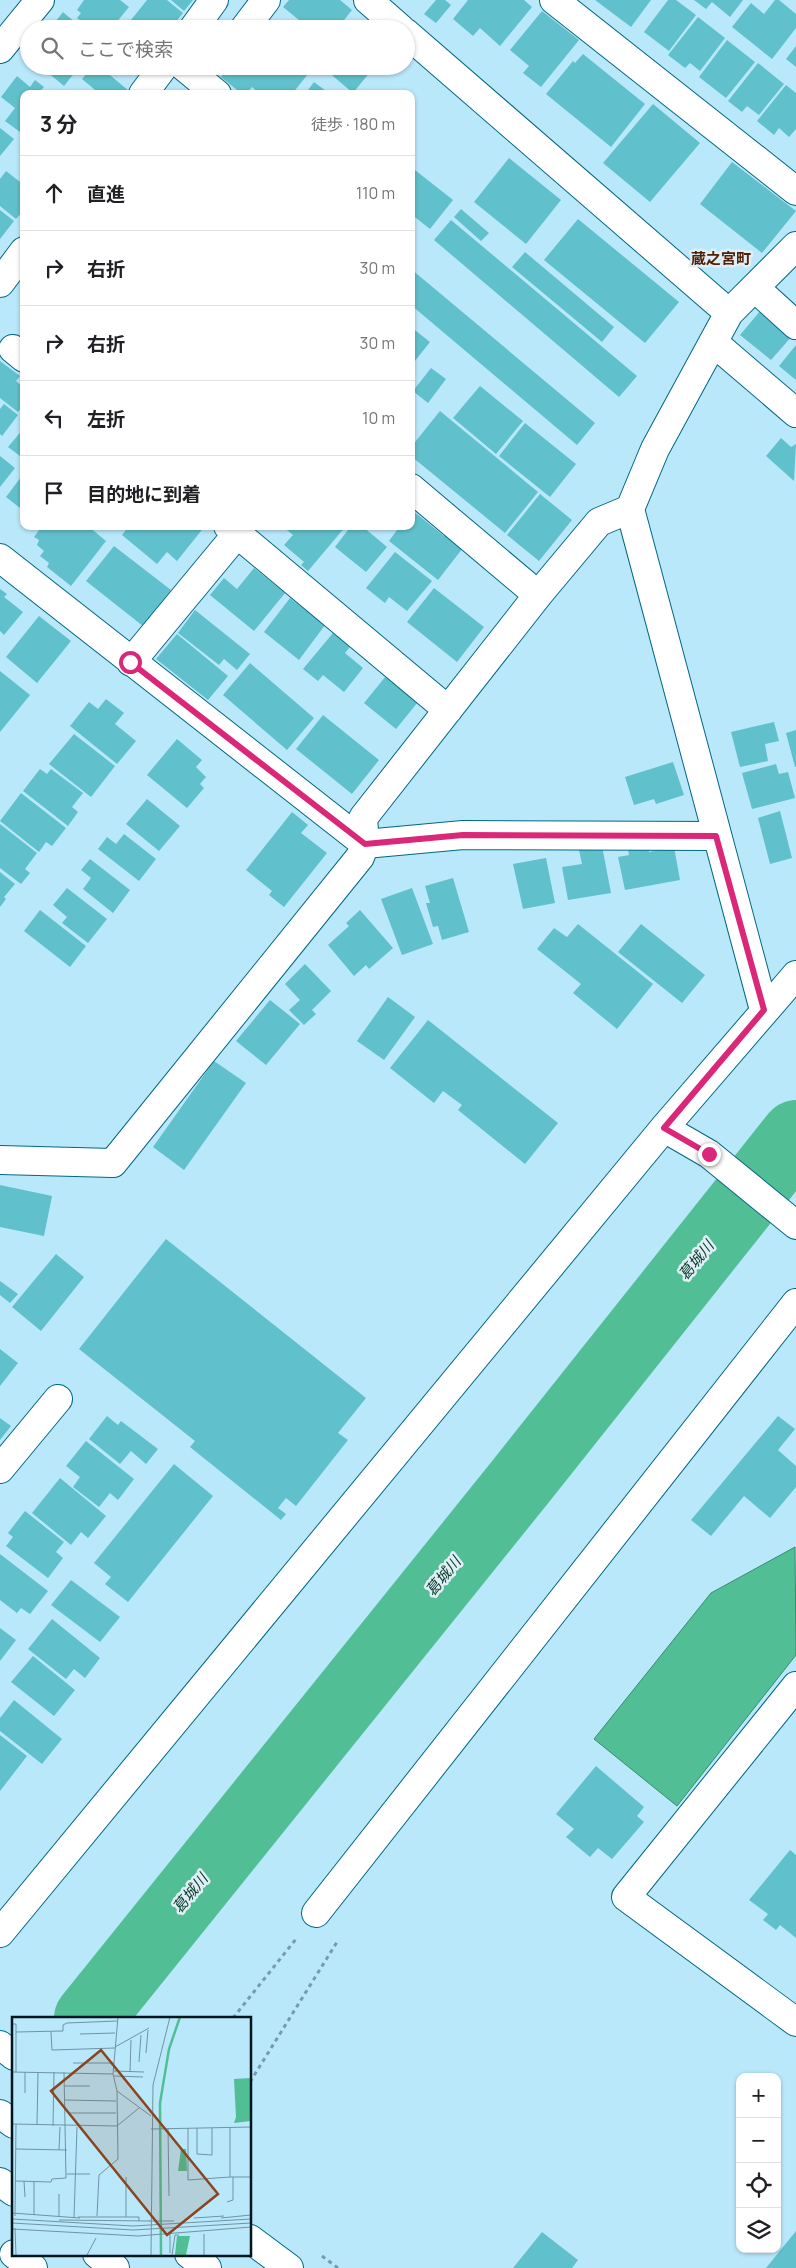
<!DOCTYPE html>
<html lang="ja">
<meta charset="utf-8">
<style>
:root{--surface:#fff;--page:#f2f2f2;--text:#202124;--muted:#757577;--line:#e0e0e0}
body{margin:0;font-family:Manrope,"Noto Sans JP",sans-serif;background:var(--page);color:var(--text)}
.controls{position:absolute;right:15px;bottom:15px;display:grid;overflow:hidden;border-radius:10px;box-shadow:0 1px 4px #0004}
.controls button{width:45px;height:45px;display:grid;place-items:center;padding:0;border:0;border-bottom:1px solid var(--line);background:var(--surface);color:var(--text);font:25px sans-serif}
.stop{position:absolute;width:15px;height:15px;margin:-11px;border:4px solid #db2777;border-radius:50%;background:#fff}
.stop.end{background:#db2777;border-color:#fff;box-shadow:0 1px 5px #0008}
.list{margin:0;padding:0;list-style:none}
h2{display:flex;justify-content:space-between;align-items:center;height:65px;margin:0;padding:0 20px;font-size:21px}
h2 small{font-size:16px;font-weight:400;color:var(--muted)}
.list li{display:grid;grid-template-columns:32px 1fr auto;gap:15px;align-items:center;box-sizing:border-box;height:75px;padding:0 20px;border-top:1px solid var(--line)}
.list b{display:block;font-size:19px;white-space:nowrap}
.list em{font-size:16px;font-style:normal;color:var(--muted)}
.icon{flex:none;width:28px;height:28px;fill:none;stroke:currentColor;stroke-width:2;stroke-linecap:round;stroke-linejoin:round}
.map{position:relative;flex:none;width:796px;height:2268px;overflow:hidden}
.search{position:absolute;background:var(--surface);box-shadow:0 1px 4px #0004;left:20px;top:20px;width:395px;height:55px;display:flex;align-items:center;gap:12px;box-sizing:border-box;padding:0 18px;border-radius:28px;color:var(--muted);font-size:19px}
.panel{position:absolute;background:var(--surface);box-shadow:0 1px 4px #0004;left:20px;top:90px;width:395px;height:440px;border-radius:10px}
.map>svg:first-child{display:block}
</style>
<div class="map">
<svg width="796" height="2268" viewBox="0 0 796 2268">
<rect width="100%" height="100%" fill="#b9e8fb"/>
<!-- water -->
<path fill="#51be95" stroke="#398c72" d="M 795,1547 L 796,1655 L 677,1806 L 594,1739 L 711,1593 Z"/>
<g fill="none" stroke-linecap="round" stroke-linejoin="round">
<!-- river -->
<path stroke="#51be95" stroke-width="70" d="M 89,2018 L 521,1481 L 796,1135"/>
</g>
<!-- building -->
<path fill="#60c0cb" d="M 84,0 L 120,0 L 129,7 L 111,29 L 92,29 L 77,18 L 81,13 L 77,10 Z
M 147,0 L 167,0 L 183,13 L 170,29 L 163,29 L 157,24 L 153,29 L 131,29 L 127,25 Z
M 171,0 L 193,0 L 184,11 Z
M 289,0 L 340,0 L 352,10 L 337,29 L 310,29 L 283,7 Z
M 436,0 L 445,0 L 451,5 L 436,23 L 424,14 Z
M 468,0 L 524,0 L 532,7 L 500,46 L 480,28 L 473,36 L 453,19 Z
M 595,0 L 651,0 L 631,27 Z
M 668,0 L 676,0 L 696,15 L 669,51 L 644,32 Z
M 694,0 L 743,0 L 730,17 L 712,2 L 706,9 Z
M 775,0 L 779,0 L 796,14 L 796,28 L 772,59 L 732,27 L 751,3 L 764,14 Z
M 542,11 L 579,40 L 541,87 L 523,73 L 529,66 L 510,50 Z
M 63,12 L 83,29 L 65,29 L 56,21 Z
M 698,17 L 725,38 L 700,71 L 690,63 L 685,68 L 668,55 Z
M 727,40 L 755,62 L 726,98 L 699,77 Z
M 796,46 L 796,67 L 786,59 Z
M 583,54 L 645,104 L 611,147 L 546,94 L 573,61 L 575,63 Z
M 758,63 L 784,84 L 759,115 L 747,106 L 742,112 L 728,101 Z
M 40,66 L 80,66 L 64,86 Z
M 93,66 L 99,66 L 129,91 L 127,94 L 100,94 L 82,79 Z
M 230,66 L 299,66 L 308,74 L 292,94 L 260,94 L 252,87 L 246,94 L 242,94 L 221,77 Z
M 321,66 L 375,66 L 353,93 Z
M 17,76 L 30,87 L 35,80 L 44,87 L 38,94 L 24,94 L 24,128 L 20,132 L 5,121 L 15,108 L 1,97 Z
M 314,82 L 330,94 L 305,94 Z
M 786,85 L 796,93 L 796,129 L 789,137 L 779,128 L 774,135 L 757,121 Z
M 653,104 L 700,143 L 650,202 L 603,163 Z
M 0,128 L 14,139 L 0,156 Z
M 509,158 L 561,200 L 526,244 L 474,202 Z
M 732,162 L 796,211 L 762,253 L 700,204 Z
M 415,170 L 453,200 L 430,229 L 411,214 L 411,175 Z
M 6,171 L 24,185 L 24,210 L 16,219 L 0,206 L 0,179 Z
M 461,209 L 489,233 L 481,241 L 454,217 Z
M 0,210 L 14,221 L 0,239 Z
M 578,219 L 679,302 L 645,343 L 544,260 Z
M 451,220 L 637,376 L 619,397 L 434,240 Z
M 525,252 L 614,327 L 602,342 L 512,267 Z
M 411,269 L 595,423 L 577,445 L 411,305 Z
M 761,310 L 792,336 L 771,360 L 740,335 Z
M 411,327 L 430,342 L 411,366 Z
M 796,345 L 796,380 L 779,366 Z
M 0,361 L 20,376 L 16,381 L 24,388 L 24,405 L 18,412 L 0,398 Z
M 431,368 L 446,379 L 428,403 L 413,391 Z
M 480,386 L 523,421 L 496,454 L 453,418 Z
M 4,404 L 18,415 L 2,436 L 0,434 L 0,409 Z
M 440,411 L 538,492 L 505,533 L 411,456 L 411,447 Z
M 525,423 L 576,464 L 550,497 L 499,456 Z
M 24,428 L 24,459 L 8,447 Z
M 781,438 L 791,447 L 796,444 L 794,481 L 766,456 Z
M 0,456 L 15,468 L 0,487 Z
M 21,477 L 24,479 L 24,502 L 20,508 L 6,497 Z
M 540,494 L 572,520 L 539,561 L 507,535 Z
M 413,511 L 444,536 L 449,529 L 466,544 L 438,580 L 389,541 L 400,526 L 411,526 Z
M 42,526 L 88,526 L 106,541 L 71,586 L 47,567 L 49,563 L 40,556 L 44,551 L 37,545 L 39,540 L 34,537 Z
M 129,526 L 205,526 L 177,561 L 167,552 L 157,564 L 122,535 Z
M 282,526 L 346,526 L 308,571 L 301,565 L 304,562 L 284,545 L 293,535 Z
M 351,526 L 362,526 L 387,547 L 366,572 L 335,547 Z
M 114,546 L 171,590 L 143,626 L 86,581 Z
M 395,552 L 432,581 L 407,611 L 389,597 L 385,603 L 366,588 Z
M 254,568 L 285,593 L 254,631 L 210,595 L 224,578 L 237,589 Z
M 434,588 L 484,627 L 457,662 L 407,622 Z
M 0,589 L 7,594 L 4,597 L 23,612 L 4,635 L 0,631 Z
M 290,598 L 325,625 L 299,660 L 264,632 Z
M 195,610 L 250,654 L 237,670 L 224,659 L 219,665 L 178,633 Z
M 39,616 L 71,641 L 37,683 L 6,657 Z
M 333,633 L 350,647 L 345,653 L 363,668 L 344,692 L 323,675 L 318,681 L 303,669 Z
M 177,634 L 228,676 L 208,700 L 156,659 Z
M 250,663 L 314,718 L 287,750 L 223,695 Z
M 0,671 L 30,695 L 0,732 Z
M 386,676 L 418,702 L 396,729 L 364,703 Z
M 106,699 L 124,713 L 115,724 L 136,741 L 117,764 L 70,726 L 89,702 L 98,709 Z
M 323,715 L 379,760 L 352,794 L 296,749 Z
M 774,722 L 779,741 L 765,744 L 768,761 L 740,767 L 731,732 Z
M 796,730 L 796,767 L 795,767 L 786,733 Z
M 74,734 L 115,766 L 91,797 L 49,764 Z
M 177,739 L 202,760 L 196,767 L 206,777 L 200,784 L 204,788 L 187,808 L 147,775 Z
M 673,762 L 684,795 L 656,804 L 654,799 L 634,805 L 625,777 Z
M 776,764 L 779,774 L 788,772 L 795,798 L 752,809 L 742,773 Z
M 40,769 L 47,774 L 51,769 L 83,793 L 72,807 L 78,812 L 68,826 L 23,791 Z
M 21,793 L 66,828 L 52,846 L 46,842 L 39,852 L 0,821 Z
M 147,799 L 180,826 L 159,851 L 126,824 Z
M 780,811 L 792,858 L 770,864 L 758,818 Z
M 292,812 L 308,825 L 301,833 L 327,853 L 284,907 L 269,895 L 272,891 L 246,870 Z
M 0,824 L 37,853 L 25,869 L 30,873 L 21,884 L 0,868 Z
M 124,834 L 156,859 L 139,881 L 98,849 L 107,837 L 116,844 Z
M 649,845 L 649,852 L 674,847 L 680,880 L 625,890 L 618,857 L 629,855 L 628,849 Z
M 602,846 L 611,893 L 568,900 L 562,867 L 582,864 L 579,850 Z
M 546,858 L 555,903 L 523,909 L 513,864 Z
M 90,859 L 130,890 L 113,913 L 83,889 L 91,878 L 81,870 Z
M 0,872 L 15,884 L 4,897 L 6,899 L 0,907 Z
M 453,878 L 469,932 L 442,940 L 438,926 L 433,927 L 426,903 L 430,903 L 425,886 Z
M 67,888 L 107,919 L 88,943 L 62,923 L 67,917 L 53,905 Z
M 412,888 L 433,944 L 402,955 L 381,899 Z
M 40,910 L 86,946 L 70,967 L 24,931 Z
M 360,910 L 393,948 L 369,969 L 366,965 L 354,976 L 328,945 L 349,926 L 346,923 Z
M 578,924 L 653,984 L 617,1029 L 573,993 L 581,984 L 537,949 L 554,928 L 567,937 Z
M 641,924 L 705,975 L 682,1003 L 618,952 Z
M 305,964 L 331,991 L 312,1010 L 316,1014 L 304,1025 L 289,1010 L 300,1000 L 285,984 Z
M 388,997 L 415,1017 L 384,1060 L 357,1041 Z
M 270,1000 L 300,1024 L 266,1065 L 236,1041 Z
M 428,1020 L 558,1123 L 525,1164 L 458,1110 L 462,1105 L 443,1091 L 434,1103 L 390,1068 Z
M 214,1061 L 246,1083 L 184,1170 L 153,1147 Z
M 0,1185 L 52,1196 L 44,1236 L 0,1227 Z
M 166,1239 L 366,1398 L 338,1433 L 348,1440 L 296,1506 L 286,1498 L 278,1508 L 286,1514 L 281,1520 L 190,1447 L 195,1441 L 79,1349 Z
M 56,1254 L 84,1277 L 41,1331 L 12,1307 Z
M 0,1281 L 18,1294 L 10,1303 L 0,1295 Z
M 0,1349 L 18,1363 L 0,1386 Z
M 107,1416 L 118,1425 L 121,1421 L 158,1449 L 146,1464 L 131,1451 L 120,1464 L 89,1439 Z
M 778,1416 L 795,1429 L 778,1450 L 796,1466 L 796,1487 L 770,1518 L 744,1496 L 711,1536 L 691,1520 Z
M 0,1418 L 11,1426 L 0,1440 Z
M 86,1441 L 134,1479 L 118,1500 L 110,1493 L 99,1507 L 73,1487 L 80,1477 L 66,1466 Z
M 174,1464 L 213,1496 L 128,1602 L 105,1584 L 111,1577 L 94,1563 Z
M 60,1478 L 106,1516 L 88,1538 L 81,1532 L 71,1545 L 32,1513 Z
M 25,1511 L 64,1542 L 56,1552 L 63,1558 L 48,1578 L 6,1546 L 13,1537 L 8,1533 Z
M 0,1554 L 48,1591 L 30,1614 L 21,1608 L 17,1613 L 0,1600 Z
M 71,1580 L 120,1617 L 100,1642 L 51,1605 Z
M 52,1619 L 100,1658 L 85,1678 L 74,1669 L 66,1679 L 28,1649 Z
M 0,1628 L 16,1640 L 0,1661 Z
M 33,1656 L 75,1690 L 54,1716 L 11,1682 Z
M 14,1700 L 62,1739 L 42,1764 L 0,1731 L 0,1718 Z
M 0,1735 L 27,1756 L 0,1791 Z
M 596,1766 L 644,1807 L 637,1816 L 644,1822 L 612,1859 L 598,1848 L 590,1857 L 566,1837 L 574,1829 L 556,1814 Z
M 790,1850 L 796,1855 L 796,1938 L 780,1925 L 776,1930 L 763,1920 L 768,1914 L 749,1900 Z
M 796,2231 L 796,2268 L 766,2268 Z
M 542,2232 L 578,2260 L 572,2268 L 513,2268 Z"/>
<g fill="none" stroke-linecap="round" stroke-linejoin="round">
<defs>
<path id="street" d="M 368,0 L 401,29
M 554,0 L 796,191
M 193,29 L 214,0
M 244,29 L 266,0
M 406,33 L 729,313
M 0,49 L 40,0
M 183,66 L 217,94
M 143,94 L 164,66
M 0,283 L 24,251
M 755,288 L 796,325
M 713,342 L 796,413
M 13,349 L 24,358
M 411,488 L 538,595
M 228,526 L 448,710
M 0,558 L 365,844 L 463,835 L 716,836
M 131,662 L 237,534
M 764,1010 L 630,509 L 655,449 L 729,313 L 796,246
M 664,1128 L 709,1154 L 796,1225
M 0,1160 L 113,1163 L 360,857 L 365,844 L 363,818 L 538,595 L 599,522 L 630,509
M 0,1469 L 58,1399
M 796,1686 L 626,1897 L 796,2022
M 316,1913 L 796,1303
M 0,1933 L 664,1128 L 796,975
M 0,2045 L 14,2056
M 250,2239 L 289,2268
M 14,2254 L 33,2268"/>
<path id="highway" d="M 0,2114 L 14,2124
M 0,2182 L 14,2192
M 97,2254 L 115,2268
M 189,2254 L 207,2268"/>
</defs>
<!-- street casing -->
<use href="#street" stroke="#006784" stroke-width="30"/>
<!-- highway casing -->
<use href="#highway" stroke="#006784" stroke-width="30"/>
<!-- path -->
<path stroke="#769cac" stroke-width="3" stroke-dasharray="4 4" stroke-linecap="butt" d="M 233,2018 L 296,1939
M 250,2082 L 337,1942
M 322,2256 L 338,2268"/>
<!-- street -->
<use href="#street" stroke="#fff" stroke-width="28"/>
<!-- highway -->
<use href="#highway" stroke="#fff" stroke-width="28"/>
</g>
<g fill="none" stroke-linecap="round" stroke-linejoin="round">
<!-- route -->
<path stroke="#db2777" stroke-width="6" d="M 130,662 L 365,844 L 463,835 L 716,836 L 764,1010 L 664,1128 L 709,1154"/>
</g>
<g text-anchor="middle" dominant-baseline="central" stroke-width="5" stroke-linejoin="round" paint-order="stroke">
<!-- neighbourhood labels -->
<g font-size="15" font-weight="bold" fill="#512107" stroke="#e0eff6">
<text x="721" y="258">蔵之宮町</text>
</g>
<!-- water labels -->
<g font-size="15" font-style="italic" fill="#053727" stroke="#e0eff6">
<text transform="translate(696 1260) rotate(-51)">葛城川</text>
<text transform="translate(443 1576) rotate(-51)">葛城川</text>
<text transform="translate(190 1893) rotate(-51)">葛城川</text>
</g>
</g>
<!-- overview -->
<g transform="translate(12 2017)">
<rect width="239" height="239" fill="#b9e8fb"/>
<path d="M 239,61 L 239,104 L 222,106 L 224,100 L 222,62 ZM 169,132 L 174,132 L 175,154 L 166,154 ZM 165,219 L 178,219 L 174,238 L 163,238 Z" fill="#51be95"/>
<path fill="none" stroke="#51be95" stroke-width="2.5" d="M 149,238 L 148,86 L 157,32 L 168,0"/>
<path fill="none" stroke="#6f94a3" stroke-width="1" d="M 0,7 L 4,7 L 4,55M 4,15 L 51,14 L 51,8 L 55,6 L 105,4M 39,15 L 40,33 L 103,31M 68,17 L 103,16M 103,30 L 137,11M 134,36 L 136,13M 127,45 L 129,18M 61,46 L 102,46M 102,54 L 132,55M 0,55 L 101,57M 13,55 L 13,76M 118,55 L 119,23M 102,59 L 131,60M 53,69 L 78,69M 105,74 L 139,99M 53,83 L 104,84M 58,96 L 104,96M 0,107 L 105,109 L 127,91M 25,107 L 26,55M 41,109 L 42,55M 218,110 L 218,160 L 239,160M 156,111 L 157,179M 176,111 L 176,163 L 218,160M 185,111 L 185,137 L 200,138 L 200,111M 139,112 L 239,110M 4,132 L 55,133M 47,133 L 48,110M 55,157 L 78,157M 114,160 L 114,200M 4,164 L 39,165 L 40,162 L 54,161 L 52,55M 12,164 L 13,180M 22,165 L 22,198M 47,177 L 47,199M 215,185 L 221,183 L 221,160M 0,196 L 68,201M 3,199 L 4,107M 85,199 L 87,158 L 106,142 L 105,74 L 101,57 L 106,0M 62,200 L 65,110M 66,200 L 127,200 L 127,204M 182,201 L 212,199M 209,201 L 239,198M 0,202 L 121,209 L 239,202M 47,203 L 138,204M 137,204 L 162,204M 0,206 L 121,213 L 239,206M 3,211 L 4,238M 0,212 L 126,219 L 239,210M 158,236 L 158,217M 75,238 L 84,221M 139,238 L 141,68 L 158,0M 160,238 L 163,218 L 167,218M 192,238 L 192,217"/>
<path fill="#8b4420" fill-opacity="0.15" stroke="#8b4420" stroke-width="2.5" d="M 89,33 L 206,177 L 155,218 L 39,74 Z"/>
<rect width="239" height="239" fill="none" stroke="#00161f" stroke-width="2.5"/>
</g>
</svg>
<div class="controls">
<button>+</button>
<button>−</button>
<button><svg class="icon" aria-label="locate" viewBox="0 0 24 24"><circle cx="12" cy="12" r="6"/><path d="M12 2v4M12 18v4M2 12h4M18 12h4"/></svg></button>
<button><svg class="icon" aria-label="layers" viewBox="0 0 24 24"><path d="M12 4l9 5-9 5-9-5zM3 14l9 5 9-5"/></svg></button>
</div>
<div class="stop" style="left:130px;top:662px"></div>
<div class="stop end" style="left:709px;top:1154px"></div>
<div class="search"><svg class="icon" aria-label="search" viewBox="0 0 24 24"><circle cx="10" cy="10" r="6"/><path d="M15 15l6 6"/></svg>ここで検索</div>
<section class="panel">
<h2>3 分<small>徒歩 · 180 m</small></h2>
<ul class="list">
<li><svg class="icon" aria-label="ahead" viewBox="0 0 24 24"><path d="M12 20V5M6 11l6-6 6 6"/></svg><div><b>直進</b></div><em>110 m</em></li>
<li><svg class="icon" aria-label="right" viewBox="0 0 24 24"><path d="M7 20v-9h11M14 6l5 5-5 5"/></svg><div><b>右折</b></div><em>30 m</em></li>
<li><svg class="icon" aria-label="right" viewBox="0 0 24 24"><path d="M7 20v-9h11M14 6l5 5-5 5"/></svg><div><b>右折</b></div><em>30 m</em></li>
<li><svg class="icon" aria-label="left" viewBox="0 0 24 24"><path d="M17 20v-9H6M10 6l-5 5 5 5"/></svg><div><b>左折</b></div><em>10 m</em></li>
<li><svg class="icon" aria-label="arrive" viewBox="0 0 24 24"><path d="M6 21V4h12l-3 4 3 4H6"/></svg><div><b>目的地に到着</b></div></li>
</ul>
</section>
</div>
